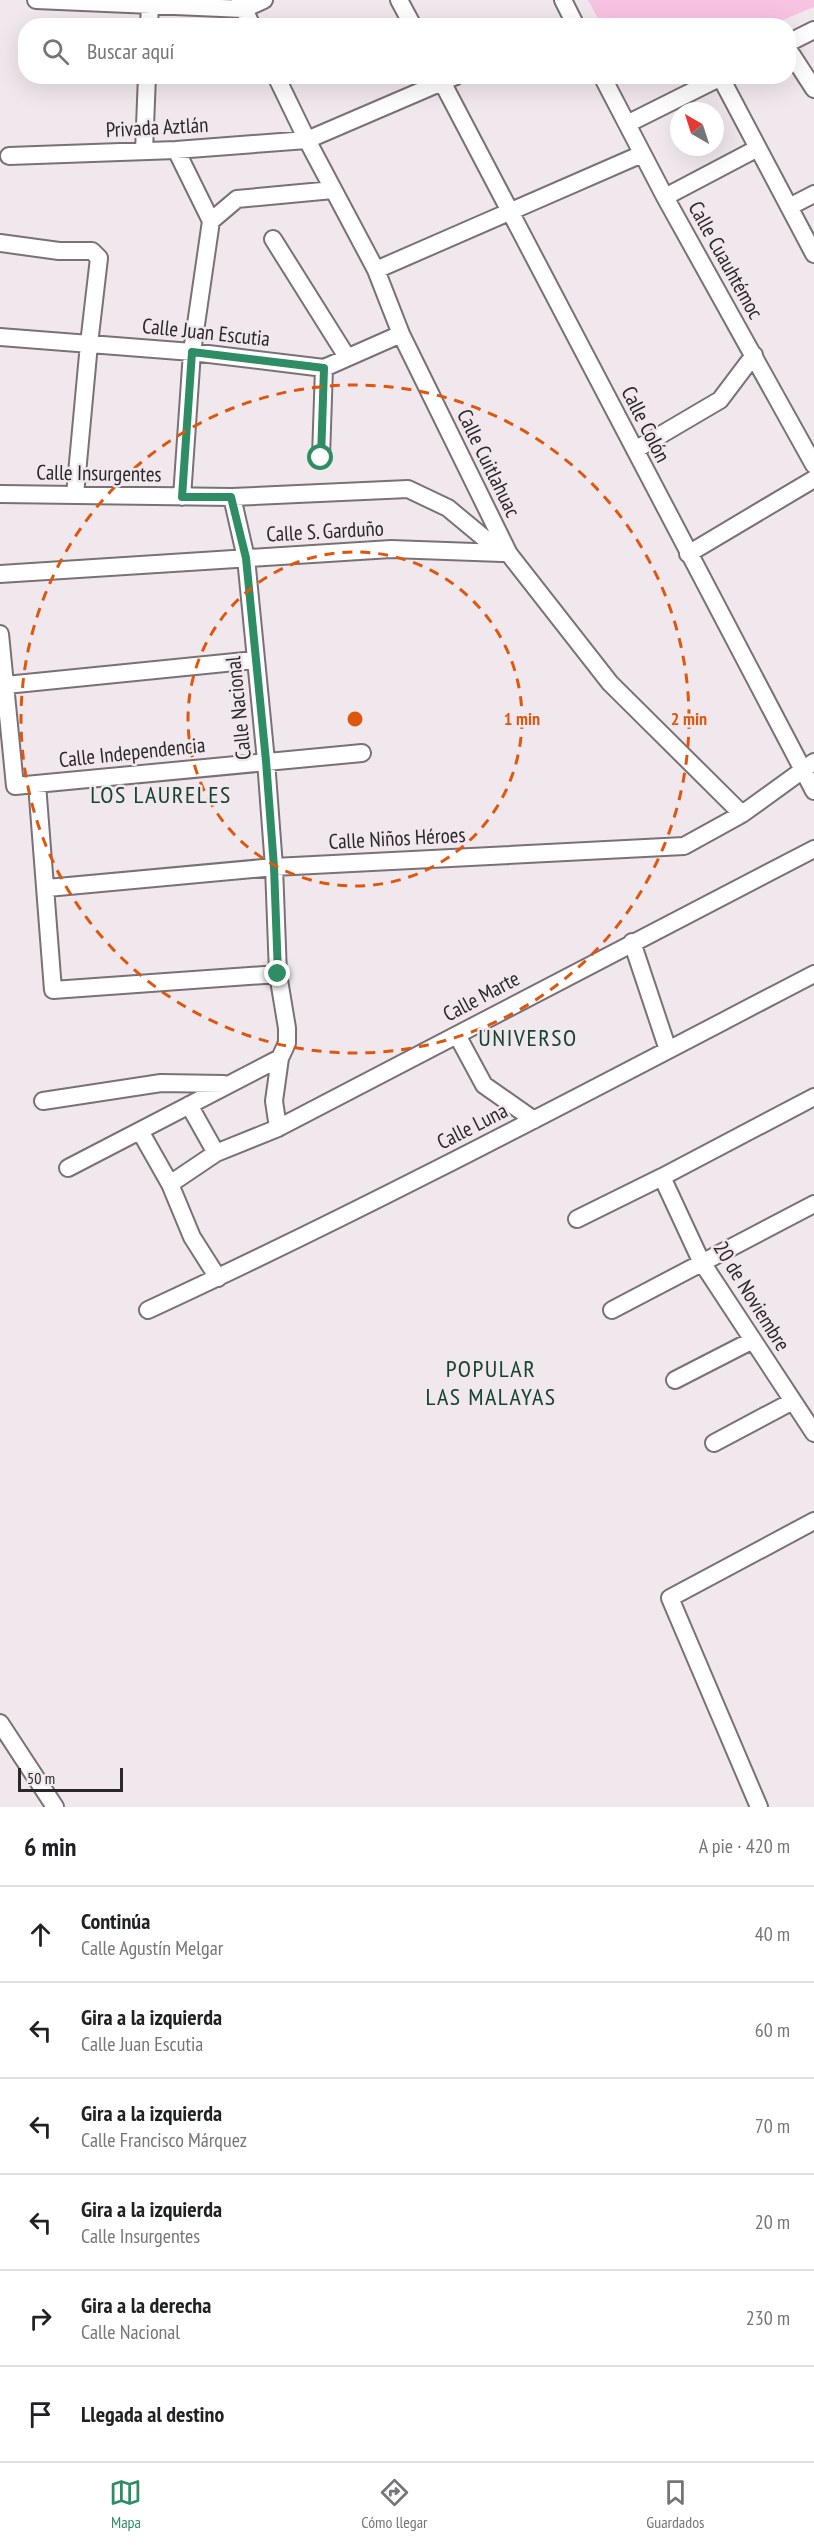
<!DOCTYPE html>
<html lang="es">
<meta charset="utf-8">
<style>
:root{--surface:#fff;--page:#f6f6f6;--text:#202124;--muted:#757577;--line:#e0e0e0;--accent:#2e8d65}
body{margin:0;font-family:"PT Sans Narrow",sans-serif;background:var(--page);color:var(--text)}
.compass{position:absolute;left:670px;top:102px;width:54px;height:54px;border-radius:50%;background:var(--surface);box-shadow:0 6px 24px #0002;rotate:321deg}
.scale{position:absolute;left:18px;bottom:15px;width:105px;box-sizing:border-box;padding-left:6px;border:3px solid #2b282a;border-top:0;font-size:16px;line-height:21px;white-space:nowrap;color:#2b282a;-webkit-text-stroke:4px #f1e8ed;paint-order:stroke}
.stop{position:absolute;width:18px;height:18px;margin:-14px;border:4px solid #2e8d65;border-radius:50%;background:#fff}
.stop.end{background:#2e8d65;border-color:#fff;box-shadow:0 2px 6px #0008}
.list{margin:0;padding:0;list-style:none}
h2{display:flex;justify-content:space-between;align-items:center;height:78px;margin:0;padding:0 24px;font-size:26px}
h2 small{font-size:20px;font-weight:400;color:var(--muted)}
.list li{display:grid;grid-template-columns:39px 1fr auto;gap:18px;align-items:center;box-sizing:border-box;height:96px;padding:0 24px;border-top:2px solid var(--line)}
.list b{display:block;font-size:22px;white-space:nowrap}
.list p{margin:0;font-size:20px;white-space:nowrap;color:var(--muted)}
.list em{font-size:20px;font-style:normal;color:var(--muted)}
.icon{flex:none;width:33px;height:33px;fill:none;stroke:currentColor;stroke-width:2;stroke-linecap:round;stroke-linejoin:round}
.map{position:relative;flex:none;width:814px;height:1807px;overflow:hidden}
.search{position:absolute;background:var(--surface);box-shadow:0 6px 24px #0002;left:18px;right:18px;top:18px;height:66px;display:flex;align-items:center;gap:15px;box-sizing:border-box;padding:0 21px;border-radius:24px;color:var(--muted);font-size:22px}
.sheet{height:654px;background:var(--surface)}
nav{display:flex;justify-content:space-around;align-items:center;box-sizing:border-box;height:84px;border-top:2px solid var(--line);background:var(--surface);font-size:16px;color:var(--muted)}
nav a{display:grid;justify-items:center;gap:3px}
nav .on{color:var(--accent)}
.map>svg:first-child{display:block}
</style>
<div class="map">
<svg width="814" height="1807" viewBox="0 0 814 1807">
<rect width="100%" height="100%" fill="#f1e8ed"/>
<!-- green -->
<path fill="#f8c3e3" d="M 588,0 L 814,0 L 814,7 L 771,25 L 602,26 Z"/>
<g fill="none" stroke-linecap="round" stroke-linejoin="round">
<defs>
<path id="minor" d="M 36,0 L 244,9 L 264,0
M 399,0 L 413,26
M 563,0 L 576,26
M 240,1 L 252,26
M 149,26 L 150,5
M 788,43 L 814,30
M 788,49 L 814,89
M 276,76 L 307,140 L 376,270 L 401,334 L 509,554 L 610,683 L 742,814
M 439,76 L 814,791
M 602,76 L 665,197 L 814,465
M 721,78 L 814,254
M 627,124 L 723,76
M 176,150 L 211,221
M 144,151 L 147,76
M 9,156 L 176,150 L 307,140 L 456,76
M 665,197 L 758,148
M 789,207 L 814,194
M 211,221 L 237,199 L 333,190
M 273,239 L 347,357
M 0,243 L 59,251 L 92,251 L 99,258 L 89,344 L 75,495
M 376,270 L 642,154
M 0,337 L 192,352 L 324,368 L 401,334
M 635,450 L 720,400 L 754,355
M 321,457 L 324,368
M 0,494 L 232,497 L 408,489 L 448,508 L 501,552
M 182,497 L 192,352 L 211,221
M 232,497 L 246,558 L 266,761 L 274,867 L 278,974 L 287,1028 L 287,1043 L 280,1058 L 274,1101 L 278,1128
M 688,554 L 814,479
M 0,574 L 391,549 L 502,553
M 0,634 L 15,786 L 362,753
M 6,685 L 255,660
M 37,784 L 53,990 L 278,974
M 47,888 L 274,867 L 684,846 L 742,814 L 814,762
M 632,942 L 668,1050
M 457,1035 L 484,1085 L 534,1120
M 43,1101 L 161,1083 L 224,1084
M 189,1105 L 216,1153
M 140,1131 L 170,1184 L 192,1237 L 218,1278
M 68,1168 L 280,1058
M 662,1177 L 701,1261 L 814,1433
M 170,1184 L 216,1153 L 278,1128 L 814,849
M 577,1219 L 662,1177 L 814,1097
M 148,1310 C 373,1206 593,1089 814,974
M 612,1310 L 814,1204
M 675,1380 L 753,1340
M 714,1443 L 793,1401
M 0,1723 L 55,1807
M 759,1807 L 670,1598 L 814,1521"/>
</defs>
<!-- minor casing -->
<use href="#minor" stroke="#797175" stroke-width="20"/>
<!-- minor -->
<use href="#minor" stroke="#fff" stroke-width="16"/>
</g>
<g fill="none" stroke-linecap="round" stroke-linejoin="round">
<!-- route -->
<path stroke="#2e8d65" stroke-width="8" d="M 278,974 L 274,867 L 266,761 L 246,558 L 231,497 L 182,497 L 192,352 L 324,368 L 321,458"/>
</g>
<!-- distance rings -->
<g fill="none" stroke="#df570e" stroke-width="3" stroke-dasharray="10 8">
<circle cx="355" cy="719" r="167"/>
<circle cx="355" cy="719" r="334"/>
</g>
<g text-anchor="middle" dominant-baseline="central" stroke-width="5" stroke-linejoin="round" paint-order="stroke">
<!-- street labels -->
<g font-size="21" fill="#2b282a" stroke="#f1e8ed">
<text transform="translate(157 127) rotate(-3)">Privada Aztlán</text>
<text transform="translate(726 260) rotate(61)">Calle Cuauhtémoc</text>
<text transform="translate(206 332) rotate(6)">Calle Juan Escutia</text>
<text transform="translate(646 424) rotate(63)">Calle Colón</text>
<text transform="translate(489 463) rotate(64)">Calle Cuitlahuac</text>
<text transform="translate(99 473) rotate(1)">Calle Insurgentes</text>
<text transform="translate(325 531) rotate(-3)">Calle S. Garduño</text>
<text transform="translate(238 708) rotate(-96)">Calle Nacional</text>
<text transform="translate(132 752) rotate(-6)">Calle Independencia</text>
<text transform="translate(397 838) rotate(-3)">Calle Niños Héroes</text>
<text transform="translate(481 996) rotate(-28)">Calle Marte</text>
<text transform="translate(472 1126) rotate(-27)">Calle Luna</text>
<text transform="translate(752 1296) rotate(58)">20 de Noviembre</text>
</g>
<!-- quarter labels -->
<g font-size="24" letter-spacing="1.5" fill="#174330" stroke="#f1e8ed">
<text x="161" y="794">LOS LAURELES</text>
<text x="528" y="1037">UNIVERSO</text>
<text x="491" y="1368">POPULAR<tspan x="491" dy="28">LAS MALAYAS</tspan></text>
</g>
</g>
<circle cx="355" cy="719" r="9" fill="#df570e" stroke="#f1e8ed" stroke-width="3"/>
<g font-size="18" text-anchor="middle" font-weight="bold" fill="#df570e" stroke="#f1e8ed" stroke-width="5" stroke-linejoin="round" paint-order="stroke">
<text x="522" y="725">1 min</text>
<text x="689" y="725">2 min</text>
</g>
</svg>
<svg class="compass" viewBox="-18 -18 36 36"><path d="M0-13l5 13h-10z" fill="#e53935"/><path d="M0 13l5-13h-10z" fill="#757577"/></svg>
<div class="scale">50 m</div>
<div class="stop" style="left:321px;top:458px"></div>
<div class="stop end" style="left:278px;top:974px"></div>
<div class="search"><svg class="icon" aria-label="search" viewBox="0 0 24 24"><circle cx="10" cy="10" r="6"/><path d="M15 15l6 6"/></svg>Buscar aquí</div>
</div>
<section class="sheet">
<h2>6 min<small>A pie · 420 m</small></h2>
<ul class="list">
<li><svg class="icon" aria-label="ahead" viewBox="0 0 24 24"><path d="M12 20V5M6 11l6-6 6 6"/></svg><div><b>Continúa</b><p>Calle Agustín Melgar</p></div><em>40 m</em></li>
<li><svg class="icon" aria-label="left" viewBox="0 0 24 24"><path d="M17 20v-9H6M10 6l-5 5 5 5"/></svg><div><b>Gira a la izquierda</b><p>Calle Juan Escutia</p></div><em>60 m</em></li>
<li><svg class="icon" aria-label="left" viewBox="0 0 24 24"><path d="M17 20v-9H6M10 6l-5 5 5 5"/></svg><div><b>Gira a la izquierda</b><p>Calle Francisco Márquez</p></div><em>70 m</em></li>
<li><svg class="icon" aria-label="left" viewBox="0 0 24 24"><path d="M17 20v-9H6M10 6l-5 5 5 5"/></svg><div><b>Gira a la izquierda</b><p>Calle Insurgentes</p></div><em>20 m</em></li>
<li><svg class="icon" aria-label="right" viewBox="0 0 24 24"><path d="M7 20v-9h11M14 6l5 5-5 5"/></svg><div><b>Gira a la derecha</b><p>Calle Nacional</p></div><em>230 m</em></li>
<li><svg class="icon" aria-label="arrive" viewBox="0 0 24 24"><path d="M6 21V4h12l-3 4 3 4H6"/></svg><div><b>Llegada al destino</b></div></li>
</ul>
</section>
<nav>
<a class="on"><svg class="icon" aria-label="map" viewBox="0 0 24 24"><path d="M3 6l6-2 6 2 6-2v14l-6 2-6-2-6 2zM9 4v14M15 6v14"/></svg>Mapa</a>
<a><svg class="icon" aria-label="directions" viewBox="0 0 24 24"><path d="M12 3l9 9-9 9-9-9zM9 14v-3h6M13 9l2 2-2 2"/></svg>Cómo llegar</a>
<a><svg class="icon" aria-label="saved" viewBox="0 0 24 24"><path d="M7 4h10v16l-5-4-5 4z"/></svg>Guardados</a>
</nav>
